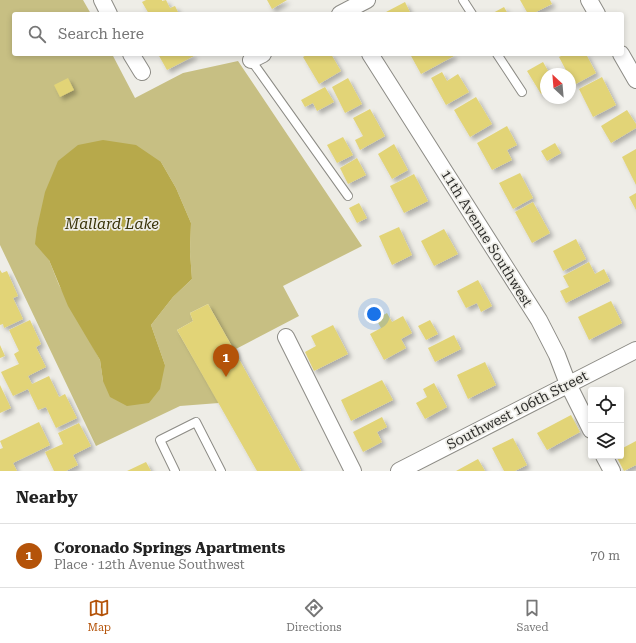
<!DOCTYPE html>
<meta charset="utf-8">
<style>
:root{--surface:#fff;--page:#f6f6f6;--text:#222;--muted:#767676;--line:#e0e0e0;--accent:#b45309}
body{margin:0;font-family:"Roboto Serif",serif;background:var(--page);color:var(--text)}
.controls{position:absolute;right:12px;bottom:12px;display:grid;overflow:hidden;border-radius:4px;box-shadow:0 2px 6px #0003}
.controls button{width:36px;height:36px;display:grid;place-items:center;padding:0;border:0;border-bottom:1px solid var(--line);background:var(--surface);color:var(--text);font:20px sans-serif}
.compass{position:absolute;left:540px;top:68px;width:36px;height:36px;border-radius:50%;background:var(--surface);box-shadow:0 2px 6px #0003;rotate:334deg}
.you{position:absolute;left:374px;top:314px;width:14px;height:14px;margin:-10px;border:3px solid #fff;border-radius:50%;background:#1a73e8;box-shadow:0 0 0 6px #1a73e833}
.badge{display:grid;place-items:center;width:26px;height:26px;border-radius:50%;background:var(--accent);color:#fff;font-size:13px;font-weight:700}
.pin{position:absolute;translate:-50% -33px;filter:drop-shadow(0 1px 2px #0008)}
.pin::after{content:'';position:absolute;top:21px;width:14px;height:12px;background:inherit;clip-path:polygon(0 0,100% 0,50% 100%)}
.list{margin:0;padding:0;list-style:none}
h2{display:flex;justify-content:space-between;align-items:center;height:52px;margin:0;padding:0 16px;font-size:17px}
h2 small{font-size:13px;font-weight:400;color:var(--muted)}
.list li{display:grid;grid-template-columns:26px 1fr auto;gap:12px;align-items:center;box-sizing:border-box;height:64px;padding:0 16px;border-top:1px solid var(--line)}
.list b{display:block;font-size:15px;white-space:nowrap}
.list p{margin:0;font-size:13px;white-space:nowrap;color:var(--muted)}
.list em{font-size:13px;font-style:normal;color:var(--muted)}
.icon{flex:none;width:22px;height:22px;fill:none;stroke:currentColor;stroke-width:2;stroke-linecap:round;stroke-linejoin:round}
.map{position:relative;flex:none;width:636px;height:471px;overflow:hidden}
.search{position:absolute;background:var(--surface);box-shadow:0 2px 6px #0003;left:12px;right:12px;top:12px;height:44px;display:flex;align-items:center;gap:10px;box-sizing:border-box;padding:0 14px;border-radius:4px;color:var(--muted);font-size:15px}
.sheet{height:116px;background:var(--surface)}
nav{display:flex;justify-content:space-around;align-items:center;box-sizing:border-box;height:56px;border-top:1px solid var(--line);background:var(--surface);font-size:11px;color:var(--muted)}
nav a{display:grid;justify-items:center;gap:2px}
nav .on{color:var(--accent)}
.map>svg:first-child{display:block}
</style>
<div class="map">
<svg width="636" height="471" viewBox="0 0 636 471">
<defs>
<filter id="shadow"><feDropShadow dx="3.5" dy="3.5" stdDeviation="2" flood-color="#0004"/></filter>
</defs>
<rect width="100%" height="100%" fill="#eeede7"/>
<!-- green -->
<path fill="#c7bf83" fill-rule="evenodd" d="M 0,0 L 83,0 L 91,14 L 14,14 L 14,54 L 112,54 L 135,98 L 183,73 L 238,61 L 362,246 L 283,286 L 299,316 L 234,350 L 208,304 L 190,313 L 193,321 L 177,330 L 219,403 L 180,406 L 96,446 L 0,245 ZM 161,162 L 176,188 L 191,223 L 190,252 L 192,279 L 173,297 L 151,325 L 165,365 L 103,381 L 100,360 L 59,285 L 49,260 Z"/>
<!-- water -->
<path fill="#b7a94b" d="M 103,140 L 136,145 L 161,162 L 176,188 L 191,223 L 190,252 L 192,279 L 173,297 L 151,325 L 165,365 L 160,389 L 149,403 L 127,406 L 110,397 L 103,381 L 100,360 L 68,306 L 49,260 L 35,244 L 37,228 L 45,192 L 58,161 L 78,145 Z"/>
<!-- building -->
<path fill="#e2d477" filter="url(#shadow)" d="M 146,0 L 162,0 L 162,1 L 166,0 L 170,8 L 175,6 L 179,14 L 149,14 L 142,2 Z
M 267,0 L 287,0 L 272,9 Z
M 520,0 L 550,0 L 552,4 L 532,14 L 528,14 Z
M 405,2 L 411,14 L 387,14 L 386,12 Z
M 504,7 L 508,14 L 491,14 Z
M 158,54 L 193,54 L 194,56 L 167,70 Z
M 308,54 L 331,54 L 341,71 L 319,84 L 303,57 Z
M 410,54 L 453,54 L 454,56 L 421,74 Z
M 565,54 L 586,54 L 596,73 L 574,85 L 570,77 L 570,74 L 568,74 L 559,57 Z
M 543,62 L 550,74 L 546,74 L 546,91 L 541,94 L 527,71 Z
M 442,72 L 447,81 L 458,74 L 469,92 L 446,105 L 431,78 Z
M 602,77 L 616,105 L 593,117 L 579,89 Z
M 68,78 L 74,90 L 60,97 L 54,85 Z
M 348,78 L 362,104 L 345,113 L 332,87 Z
M 325,87 L 334,102 L 317,111 L 313,103 L 305,107 L 301,100 Z
M 476,97 L 492,124 L 470,137 L 454,110 Z
M 370,109 L 385,136 L 360,150 L 355,140 L 363,136 L 353,118 Z
M 627,110 L 636,124 L 636,128 L 611,143 L 601,126 Z
M 507,126 L 517,145 L 507,150 L 512,160 L 492,170 L 477,143 Z
M 343,137 L 353,155 L 337,163 L 327,145 Z
M 555,143 L 561,153 L 547,161 L 541,151 Z
M 394,144 L 408,170 L 392,179 L 378,154 Z
M 636,149 L 636,185 L 622,157 Z
M 357,158 L 366,175 L 348,184 L 340,168 Z
M 520,173 L 533,198 L 513,209 L 499,183 Z
M 414,174 L 428,201 L 404,213 L 390,186 Z
M 636,193 L 636,210 L 629,197 Z
M 533,202 L 550,233 L 532,243 L 515,212 Z
M 359,203 L 367,218 L 357,223 L 349,208 Z
M 399,227 L 412,255 L 392,265 L 379,236 Z
M 444,229 L 458,254 L 434,266 L 421,241 Z
M 576,239 L 586,259 L 563,271 L 553,251 Z
M 589,262 L 595,274 L 604,269 L 610,281 L 566,303 L 560,291 L 569,287 L 563,276 Z
M 0,270 L 2,273 L 7,271 L 18,296 L 13,298 L 23,319 L 4,328 L 3,324 L 0,325 Z
M 478,280 L 492,306 L 481,312 L 477,303 L 466,308 L 457,291 Z
M 611,301 L 622,323 L 589,340 L 578,317 Z
M 208,304 L 234,350 L 301,471 L 257,471 L 177,330 L 193,321 L 190,313 Z
M 387,313 L 392,322 L 403,316 L 412,333 L 401,339 L 406,348 L 384,360 L 370,334 L 381,328 L 376,319 Z
M 30,320 L 41,344 L 36,347 L 46,367 L 28,376 L 32,384 L 49,376 L 59,397 L 65,394 L 77,418 L 56,428 L 46,407 L 38,410 L 28,389 L 13,396 L 1,372 L 19,364 L 14,354 L 19,351 L 9,330 Z
M 430,320 L 438,334 L 426,340 L 418,326 Z
M 333,325 L 348,354 L 314,371 L 305,352 L 316,346 L 311,336 Z
M 454,335 L 461,349 L 435,362 L 428,348 Z
M 0,345 L 5,356 L 0,358 Z
M 485,362 L 496,385 L 468,399 L 457,375 Z
M 382,380 L 393,400 L 351,421 L 341,400 Z
M 434,383 L 447,407 L 425,419 L 416,403 L 427,397 L 423,389 Z
M 0,385 L 11,408 L 0,413 Z
M 571,415 L 580,432 L 547,450 L 537,433 Z
M 382,417 L 387,427 L 377,432 L 382,442 L 363,452 L 353,432 Z
M 39,422 L 50,445 L 13,463 L 17,471 L 0,471 L 0,449 L 3,448 L 0,441 Z
M 79,423 L 91,446 L 73,455 L 78,465 L 66,471 L 54,471 L 45,452 L 63,444 L 58,433 Z
M 513,438 L 527,465 L 515,471 L 504,471 L 492,448 Z
M 636,441 L 636,465 L 624,471 L 616,456 L 621,456 L 621,449 Z
M 478,459 L 485,471 L 456,471 Z
M 146,462 L 151,471 L 127,471 Z"/>
<g fill="none" stroke-linecap="round" stroke-linejoin="round">
<defs>
<path id="service" d="M 463,0 L 472,14
M 497,54 L 522,92
M 251,60 L 348,196
M 175,471 L 160,440 L 196,422 L 221,471"/>
<path id="minor" d="M 102,0 L 109,14
M 589,0 L 597,14
M 340,14 L 367,0
M 131,54 L 142,72
M 370,54 L 539,320 L 557,355 L 568,384 L 591,430
M 621,54 L 636,80
M 251,60 L 263,54
M 286,337 L 353,471
M 604,456 L 612,471
M 399,471 L 636,350"/>
</defs>
<!-- service casing -->
<use href="#service" stroke="#8c8b85" stroke-width="10"/>
<!-- minor casing -->
<use href="#minor" stroke="#8c8b85" stroke-width="18"/>
<!-- service -->
<use href="#service" stroke="#fff" stroke-width="8"/>
<!-- minor -->
<use href="#minor" stroke="#fff" stroke-width="16"/>
</g>
<g text-anchor="middle" dominant-baseline="central" stroke-width="3.5" stroke-linejoin="round" paint-order="stroke">
<!-- street labels -->
<g font-size="14" fill="#2f2f2d" stroke="#eeede7">
<text transform="translate(487 238) rotate(58)">11th Avenue Southwest</text>
<text transform="translate(517 410) rotate(-27)">Southwest 106th Street</text>
</g>
<!-- water labels -->
<g font-size="15" font-style="italic" fill="#393309" stroke="#eeede7">
<text x="112" y="224">Mallard Lake</text>
</g>
</g>
</svg>
<div class="controls">
<button><svg class="icon" aria-label="locate" viewBox="0 0 24 24"><circle cx="12" cy="12" r="6"/><path d="M12 2v4M12 18v4M2 12h4M18 12h4"/></svg></button>
<button><svg class="icon" aria-label="layers" viewBox="0 0 24 24"><path d="M12 4l9 5-9 5-9-5zM3 14l9 5 9-5"/></svg></button>
</div>
<svg class="compass" viewBox="-18 -18 36 36"><path d="M0-13l5 13h-10z" fill="#e53935"/><path d="M0 13l5-13h-10z" fill="#767676"/></svg>
<div class="you"></div>
<div class="pin badge" style="left:226px;top:377px">1</div>
<div class="search"><svg class="icon" aria-label="search" viewBox="0 0 24 24"><circle cx="10" cy="10" r="6"/><path d="M15 15l6 6"/></svg>Search here</div>
</div>
<section class="sheet">
<h2>Nearby<small></small></h2>
<ul class="list">
<li><span class="badge">1</span><div><b>Coronado Springs Apartments</b><p>Place · 12th Avenue Southwest</p></div><em>70 m</em></li>
</ul>
</section>
<nav>
<a class="on"><svg class="icon" aria-label="map" viewBox="0 0 24 24"><path d="M3 6l6-2 6 2 6-2v14l-6 2-6-2-6 2zM9 4v14M15 6v14"/></svg>Map</a>
<a><svg class="icon" aria-label="directions" viewBox="0 0 24 24"><path d="M12 3l9 9-9 9-9-9zM9 14v-3h6M13 9l2 2-2 2"/></svg>Directions</a>
<a><svg class="icon" aria-label="saved" viewBox="0 0 24 24"><path d="M7 4h10v16l-5-4-5 4z"/></svg>Saved</a>
</nav>
